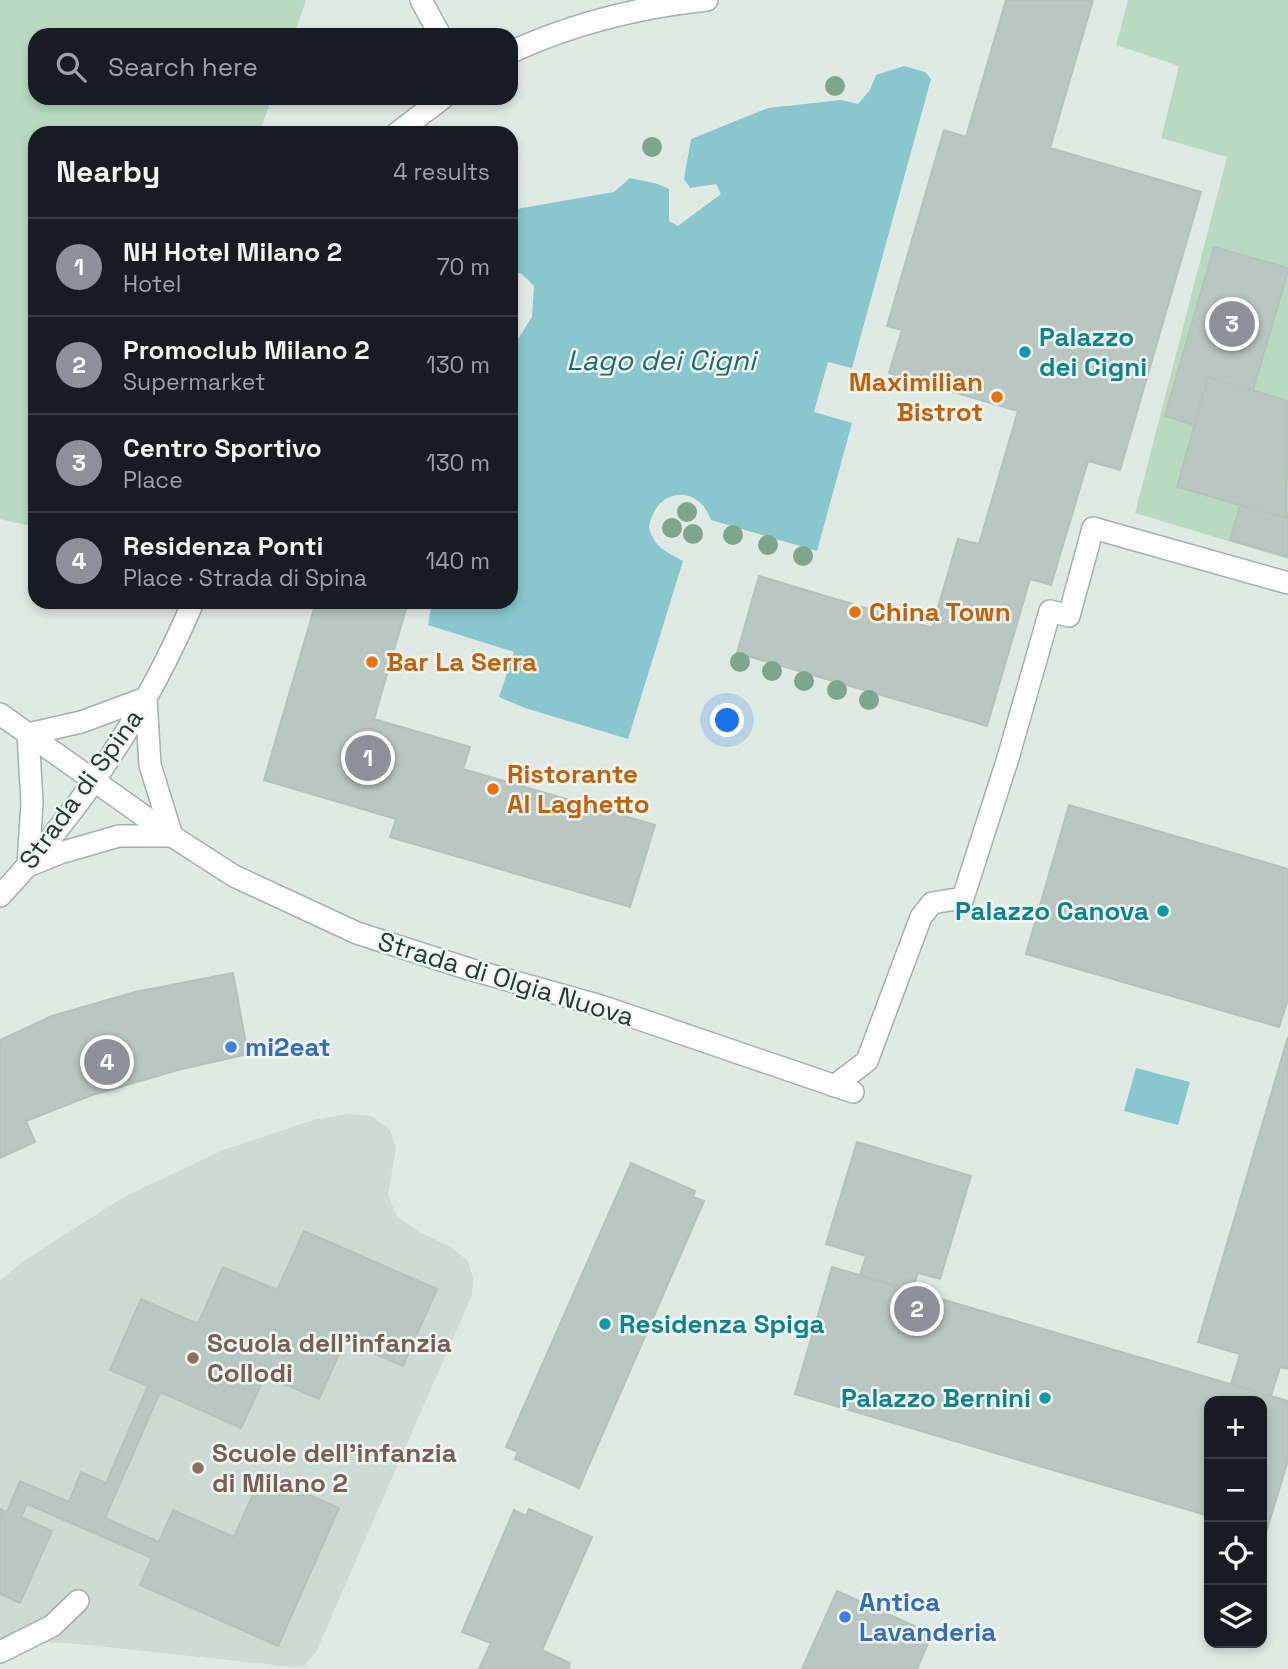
<!DOCTYPE html>
<meta charset="utf-8">
<style>
:root{--surface:#171b24;--page:#20242c;--text:#f1f3f6;--muted:#9ea1a6;--line:#363941;--accent:#8c9099}
body{margin:0;font-family:"Space Grotesk",sans-serif;background:var(--page);color:var(--text)}
.controls{position:absolute;right:21px;bottom:21px;display:grid;overflow:hidden;border-radius:14px;box-shadow:0 4px 10px #0003}
.controls button{width:63px;height:63px;display:grid;place-items:center;padding:0;border:0;border-bottom:2px solid var(--line);background:var(--surface);color:var(--text);font:35px sans-serif}
.you{position:absolute;left:728px;top:721px;width:24px;height:24px;margin:-18px;border:5px solid #fff;border-radius:50%;background:#1a73e8;box-shadow:0 0 0 10px #1a73e833}
.badge{display:grid;place-items:center;width:46px;height:46px;border-radius:50%;background:var(--accent);color:#fff;font-size:23px;font-weight:700}
.pin{position:absolute;translate:-50% -50%;border:4px solid #fff;box-shadow:0 2px 7px #0006}
.list{margin:0;padding:0;list-style:none}
h2{display:flex;justify-content:space-between;align-items:center;height:91px;margin:0;padding:0 28px;font-size:30px}
h2 small{font-size:23px;font-weight:400;color:var(--muted)}
.list li{display:grid;grid-template-columns:46px 1fr auto;gap:21px;align-items:center;box-sizing:border-box;height:98px;padding:0 28px;border-top:2px solid var(--line)}
.list b{display:block;font-size:26px;white-space:nowrap}
.list p{margin:0;font-size:23px;white-space:nowrap;color:var(--muted)}
.list em{font-size:23px;font-style:normal;color:var(--muted)}
.icon{flex:none;width:38px;height:38px;fill:none;stroke:currentColor;stroke-width:2;stroke-linecap:round;stroke-linejoin:round}
.map{position:relative;flex:none;width:1288px;height:1669px;overflow:hidden}
.search{position:absolute;background:var(--surface);box-shadow:0 4px 10px #0003;left:28px;top:28px;width:490px;height:77px;display:flex;align-items:center;gap:18px;box-sizing:border-box;padding:0 24px;border-radius:21px;color:var(--muted);font-size:26px}
.panel{position:absolute;background:var(--surface);box-shadow:0 4px 10px #0003;left:28px;top:126px;width:490px;height:483px;border-radius:21px}
.map>svg:first-child{display:block}
</style>
<div class="map">
<svg width="1288" height="1669" viewBox="0 0 1288 1669">
<rect width="100%" height="100%" fill="#e0eae5"/>
<!-- built -->
<path fill="#cedad4" d="M 349,1114 L 372,1116 L 390,1130 L 396,1148 L 388,1195 L 397,1216 L 419,1232 L 449,1246 L 467,1260 L 473,1277 L 472,1295 L 316,1652 L 304,1666 L 294,1667 L 68,1643 L 31,1642 L 0,1645 L 0,1281 L 22,1262 L 122,1198 L 223,1150 L 313,1120 Z"/>
<!-- green -->
<path fill="#b9dac1" d="M 0,0 L 306,0 L 294,35 L 35,35 L 35,98 L 272,98 L 259,133 L 35,133 L 35,527 L 0,519 Z
M 1128,0 L 1288,0 L 1288,559 L 1135,513 L 1227,157 L 1161,138 L 1179,66 L 1116,45 Z"/>
<!-- water -->
<path fill="#8ac6cd" d="M 904,66 L 925,72 L 931,79 L 852,368 L 828,362 L 814,412 L 852,423 L 817,551 L 711,520 C 698,483 655,488 649,527 C 654,548 666,551 683,561 L 628,739 L 525,708 L 499,697 L 514,652 L 428,625 L 432,602 L 511,602 L 511,341 L 518,339 L 532,317 L 534,286 L 521,273 L 511,274 L 511,210 L 614,192 L 630,178 L 658,184 L 669,189 L 669,221 L 678,226 L 721,194 L 716,184 L 690,188 L 684,179 L 691,139 L 768,108 L 841,100 L 858,104 L 870,90 L 876,75 Z
M 1136,1068 L 1190,1082 L 1178,1125 L 1124,1111 Z"/>
<!-- building -->
<path fill="#b8c7c1" stroke="#b3c3bb" stroke-width="2" d="M 1006,0 L 1093,0 L 1050,148 L 1201,192 L 1120,470 L 1088,461 L 1051,585 L 1030,579 L 987,726 L 737,653 L 759,576 L 932,628 L 958,539 L 979,544 L 1018,411 L 889,373 L 902,330 L 887,326 L 944,130 L 966,137 Z
M 1214,247 L 1288,268 L 1288,271 L 1253,390 L 1208,377 L 1195,425 L 1165,416 Z
M 1208,377 L 1288,401 L 1286,518 L 1177,487 Z
M 1240,505 L 1286,518 L 1288,513 L 1288,557 L 1230,540 Z
M 316,602 L 408,602 L 374,719 L 470,747 L 463,769 L 655,825 L 630,907 L 390,837 L 396,819 L 264,780 Z
M 1069,805 L 1288,869 L 1288,999 L 1279,1027 L 1026,954 Z
M 233,973 L 248,1054 L 178,1070 L 92,1095 L 26,1121 L 35,1142 L 0,1158 L 0,1040 L 52,1016 L 135,992 Z
M 1288,1037 L 1288,1369 L 1280,1367 L 1271,1396 L 1231,1384 L 1240,1354 L 1198,1342 Z
M 857,1142 L 971,1176 L 940,1279 L 918,1273 L 912,1291 L 860,1275 L 866,1256 L 826,1244 Z
M 631,1163 L 695,1191 L 693,1197 L 704,1201 L 579,1488 L 515,1459 L 518,1452 L 506,1447 Z
M 304,1231 L 437,1289 L 403,1366 L 345,1341 L 319,1399 L 265,1376 L 241,1428 L 160,1392 L 105,1518 L 159,1542 L 173,1510 L 234,1537 L 262,1474 L 339,1508 L 278,1646 L 140,1585 L 152,1558 L 27,1504 L 21,1517 L 52,1531 L 20,1603 L 0,1594 L 0,1509 L 7,1512 L 20,1481 L 69,1502 L 81,1472 L 106,1483 L 148,1386 L 110,1370 L 141,1299 L 198,1324 L 223,1267 L 277,1290 Z
M 832,1267 L 1288,1401 L 1288,1460 L 1266,1533 L 1262,1532 L 1262,1401 L 1209,1401 L 1209,1516 L 795,1394 Z
M 529,1509 L 592,1537 L 542,1650 L 570,1663 L 568,1669 L 479,1669 L 491,1643 L 462,1632 L 514,1510 L 526,1516 Z
M 837,1591 L 932,1634 L 917,1669 L 802,1669 Z"/>
<g fill="none" stroke-linecap="round" stroke-linejoin="round">
<defs>
<path id="minor" d="M 421,0 L 440,35
M 511,52 C 572,24 640,7 707,0
M 397,133 L 443,98
M 0,714 L 172,836 L 234,876 L 357,933 L 469,969 L 601,1006 L 853,1092
M 28,866 L 60,853 L 119,836 L 172,836 L 150,765 L 146,698 L 81,722 L 28,734
M 28,866 L 32,802 L 28,734
M 0,896 C 81,810 147,711 193,602
M 834,1086 L 867,1061 L 921,917 L 932,903 L 963,898 L 1008,758 L 1050,611 L 1069,616 L 1093,528 L 1288,583
M 0,1652 L 52,1626 L 78,1601"/>
</defs>
<!-- minor casing -->
<use href="#minor" stroke="#a3b1ac" stroke-width="24"/>
<!-- minor -->
<use href="#minor" stroke="#fff" stroke-width="21"/>
</g>
<!-- trees -->
<g fill="#7ea68c">
<circle cx="835" cy="86" r="10"/>
<circle cx="652" cy="147" r="10"/>
<circle cx="687" cy="512" r="10"/>
<circle cx="672" cy="528" r="10"/>
<circle cx="693" cy="534" r="10"/>
<circle cx="733" cy="535" r="10"/>
<circle cx="768" cy="545" r="10"/>
<circle cx="803" cy="556" r="10"/>
<circle cx="740" cy="662" r="10"/>
<circle cx="772" cy="671" r="10"/>
<circle cx="804" cy="681" r="10"/>
<circle cx="837" cy="690" r="10"/>
<circle cx="869" cy="700" r="10"/>
</g>
<!-- markers -->
<g fill="#0f9aa8" stroke="#f0f7f3" stroke-width="2.5">
<circle cx="1025" cy="352" r="7"/>
<circle cx="1163" cy="911" r="7"/>
<circle cx="605" cy="1324" r="7"/>
<circle cx="1045" cy="1398" r="7"/>
</g>
<g fill="#e8710a" stroke="#f0f7f3" stroke-width="2.5">
<circle cx="997" cy="397" r="7"/>
<circle cx="855" cy="612" r="7"/>
<circle cx="372" cy="662" r="7"/>
<circle cx="493" cy="789" r="7"/>
</g>
<g fill="#3f7fe0" stroke="#f0f7f3" stroke-width="2.5">
<circle cx="231" cy="1047" r="7"/>
<circle cx="845" cy="1617" r="7"/>
</g>
<g fill="#8d6e63" stroke="#f0f7f3" stroke-width="2.5">
<circle cx="193" cy="1358" r="7"/>
<circle cx="198" cy="1468" r="7"/>
</g>
<g text-anchor="middle" dominant-baseline="central" stroke-width="5" stroke-linejoin="round" paint-order="stroke">
<!-- culture labels -->
<g font-size="26" font-weight="bold" fill="#0d838f" stroke="#f0f7f3" text-anchor="start">
<text x="1039" y="337">Palazzo<tspan x="1039" dy="30">dei Cigni</tspan></text>
<text x="1149" y="911" text-anchor="end">Palazzo Canova</text>
<text x="619" y="1324">Residenza Spiga</text>
<text x="1031" y="1398" text-anchor="end">Palazzo Bernini</text>
</g>
<!-- food labels -->
<g font-size="26" font-weight="bold" fill="#c56008" stroke="#f0f7f3" text-anchor="start">
<text x="983" y="382" text-anchor="end">Maximilian<tspan x="983" dy="30">Bistrot</tspan></text>
<text x="869" y="612">China Town</text>
<text x="386" y="662">Bar La Serra</text>
<text x="507" y="774">Ristorante<tspan x="507" dy="30">Al Laghetto</tspan></text>
</g>
<!-- street labels -->
<g font-size="26" fill="#213932" stroke="#f0f7f3">
<text transform="translate(81 789) rotate(-54)">Strada di Spina</text>
<text transform="translate(506 979) rotate(17)">Strada di Olgia Nuova</text>
</g>
<!-- shop labels -->
<g font-size="26" font-weight="bold" fill="#366cbe" stroke="#f0f7f3" text-anchor="start">
<text x="245" y="1047">mi2eat</text>
<text x="859" y="1602">Antica<tspan x="859" dy="30">Lavanderia</tspan></text>
</g>
<!-- education labels -->
<g font-size="26" font-weight="bold" fill="#785e54" stroke="#f0f7f3" text-anchor="start">
<text x="207" y="1343">Scuola dell’infanzia<tspan x="207" dy="30">Collodi</tspan></text>
<text x="212" y="1453">Scuole dell'infanzia<tspan x="212" dy="30">di Milano 2</tspan></text>
</g>
<!-- water labels -->
<g font-size="28" font-style="italic" fill="#1f6872" stroke="#f0f7f3">
<text x="661" y="360">Lago dei Cigni</text>
</g>
</g>
</svg>
<div class="controls">
<button>+</button>
<button>−</button>
<button><svg class="icon" aria-label="locate" viewBox="0 0 24 24"><circle cx="12" cy="12" r="6"/><path d="M12 2v4M12 18v4M2 12h4M18 12h4"/></svg></button>
<button><svg class="icon" aria-label="layers" viewBox="0 0 24 24"><path d="M12 4l9 5-9 5-9-5zM3 14l9 5 9-5"/></svg></button>
</div>
<div class="you"></div>
<div class="pin badge" style="left:368px;top:758px">1</div>
<div class="pin badge" style="left:917px;top:1309px">2</div>
<div class="pin badge" style="left:1232px;top:324px">3</div>
<div class="pin badge" style="left:107px;top:1062px">4</div>
<div class="search"><svg class="icon" aria-label="search" viewBox="0 0 24 24"><circle cx="10" cy="10" r="6"/><path d="M15 15l6 6"/></svg>Search here</div>
<section class="panel">
<h2>Nearby<small>4 results</small></h2>
<ul class="list">
<li><span class="badge">1</span><div><b>NH Hotel Milano 2</b><p>Hotel</p></div><em>70 m</em></li>
<li><span class="badge">2</span><div><b>Promoclub Milano 2</b><p>Supermarket</p></div><em>130 m</em></li>
<li><span class="badge">3</span><div><b>Centro Sportivo</b><p>Place</p></div><em>130 m</em></li>
<li><span class="badge">4</span><div><b>Residenza Ponti</b><p>Place · Strada di Spina</p></div><em>140 m</em></li>
</ul>
</section>
</div>
